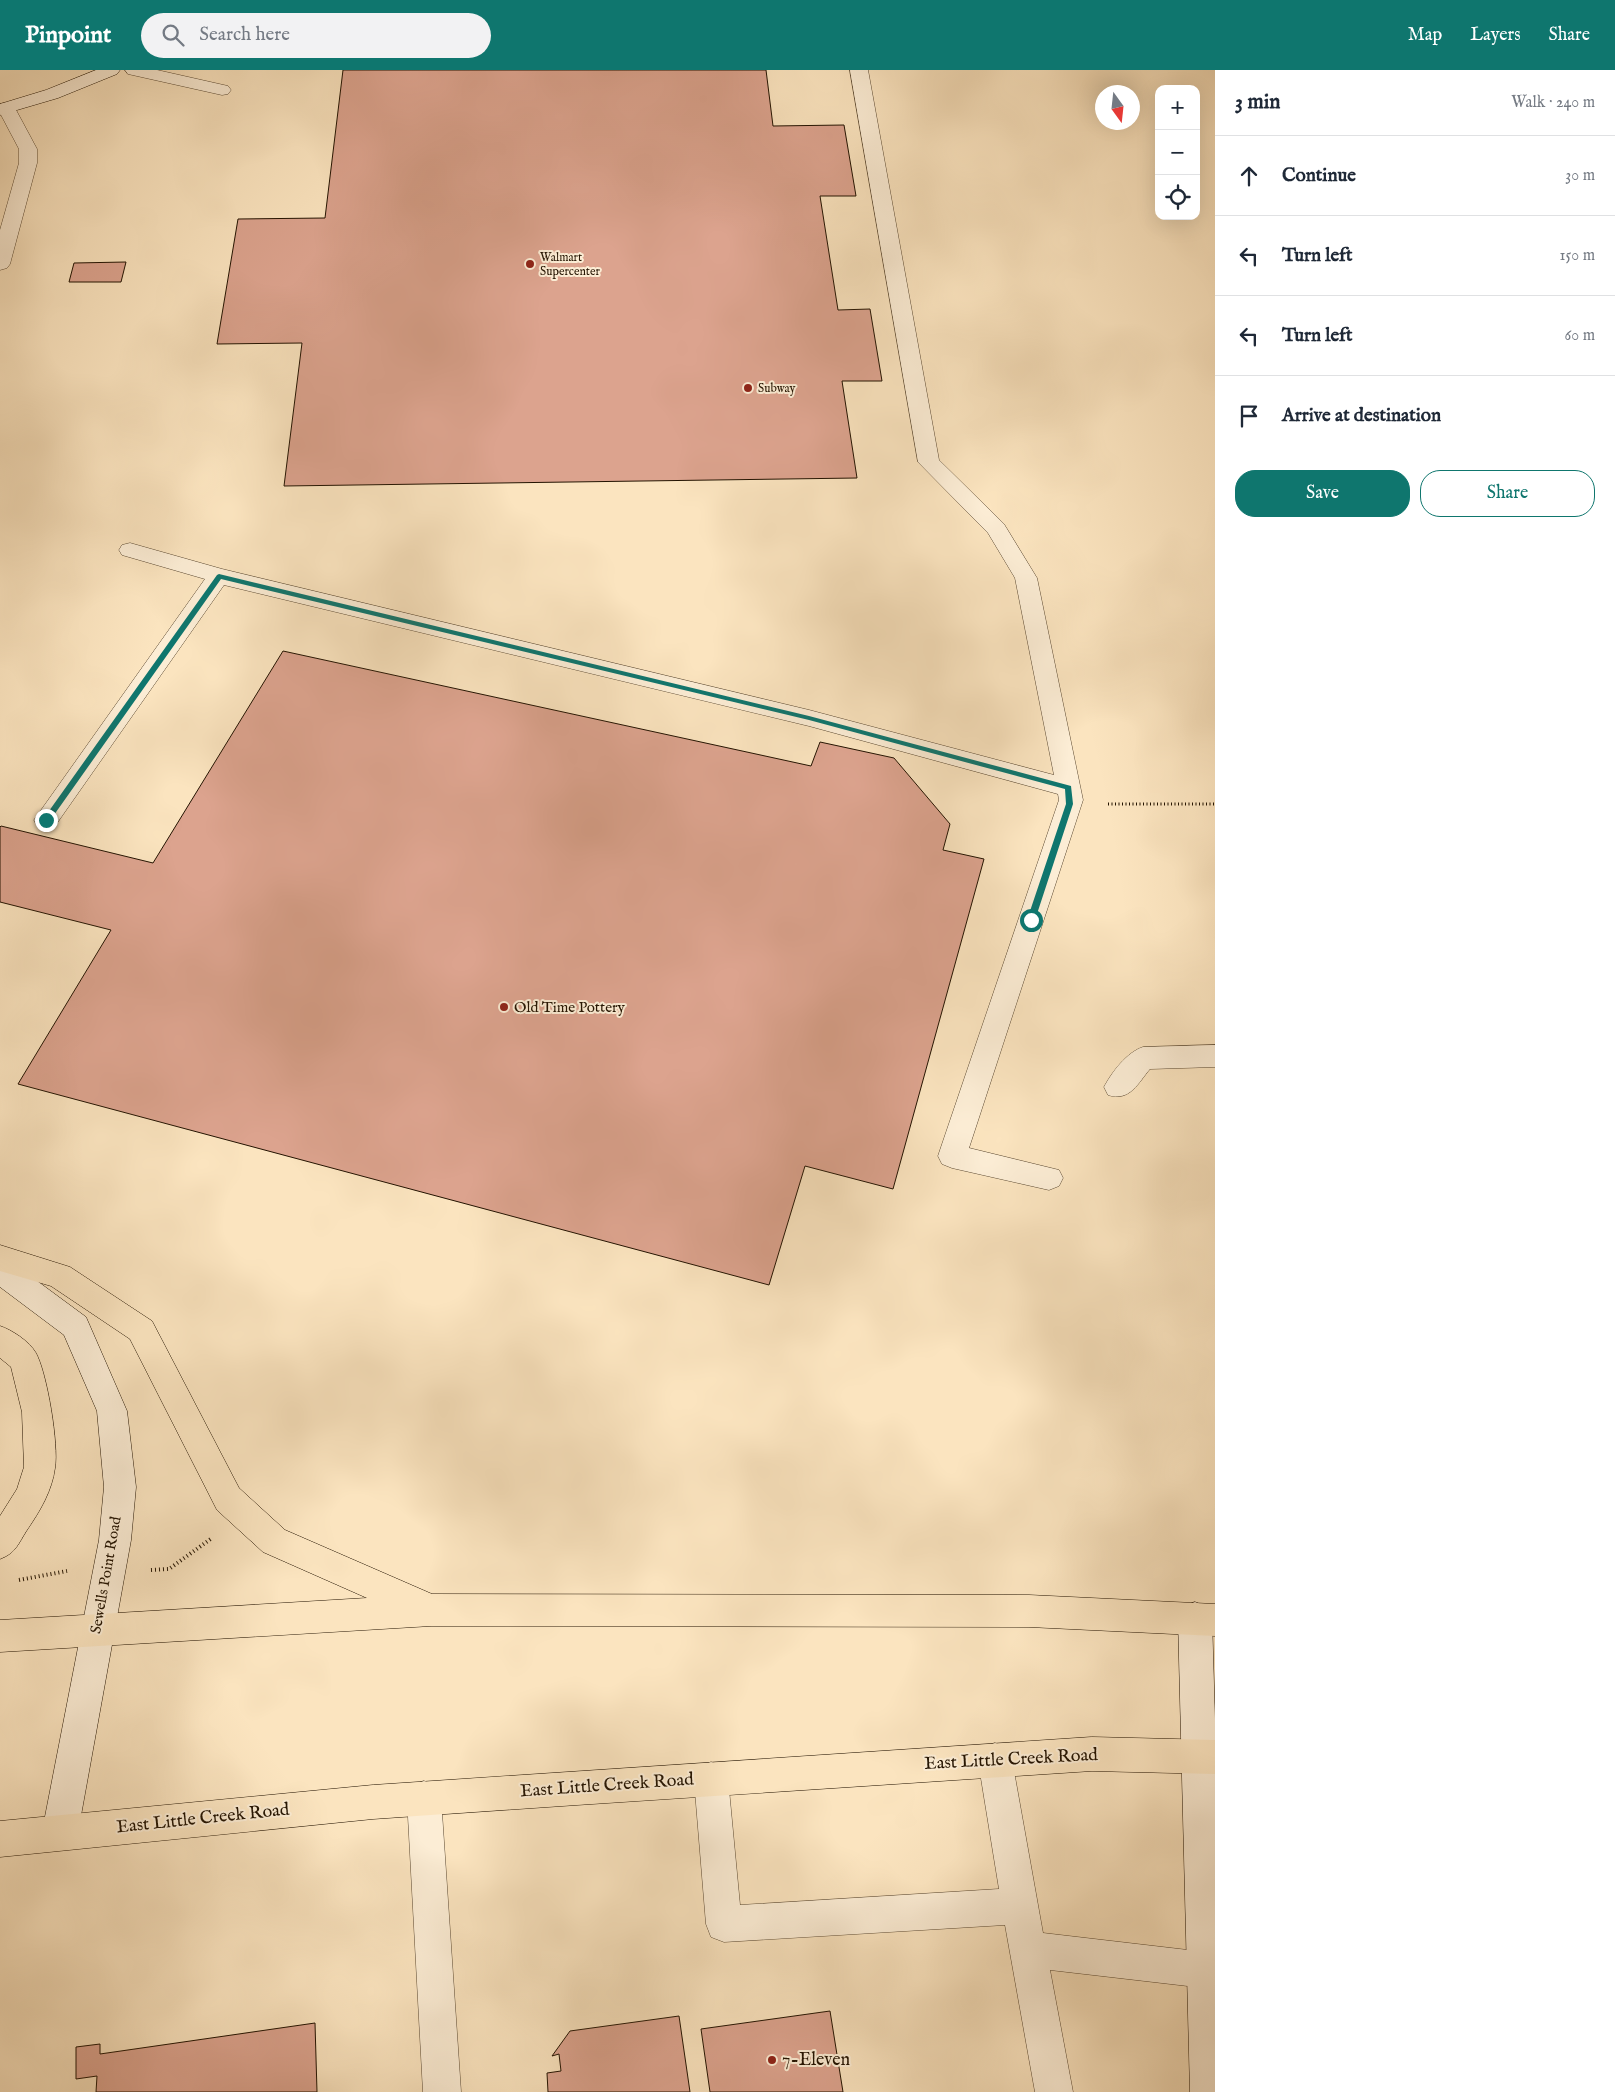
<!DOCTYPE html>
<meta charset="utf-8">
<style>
:root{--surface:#fff;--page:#f2f2f3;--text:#1f2937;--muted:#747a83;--line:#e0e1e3;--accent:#0f766e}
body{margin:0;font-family:"IM FELL English",serif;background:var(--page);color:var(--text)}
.controls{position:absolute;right:15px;top:15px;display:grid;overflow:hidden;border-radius:10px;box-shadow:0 5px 20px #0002}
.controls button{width:45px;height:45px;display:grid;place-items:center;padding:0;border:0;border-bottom:1px solid var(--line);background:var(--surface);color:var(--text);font:25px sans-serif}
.compass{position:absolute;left:1095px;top:15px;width:45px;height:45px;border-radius:50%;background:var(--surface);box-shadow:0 5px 20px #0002;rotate:165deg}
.stop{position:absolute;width:15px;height:15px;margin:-11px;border:4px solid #0f766e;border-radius:50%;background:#fff}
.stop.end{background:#0f766e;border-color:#fff;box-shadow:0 1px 5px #0008}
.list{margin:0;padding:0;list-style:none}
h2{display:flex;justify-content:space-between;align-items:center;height:65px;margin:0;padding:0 20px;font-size:21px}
h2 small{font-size:16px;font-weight:400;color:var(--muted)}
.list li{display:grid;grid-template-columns:32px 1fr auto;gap:15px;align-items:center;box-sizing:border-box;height:80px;padding:0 20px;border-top:1px solid var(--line)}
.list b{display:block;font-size:19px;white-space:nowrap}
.list em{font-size:16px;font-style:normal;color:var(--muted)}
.actions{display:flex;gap:10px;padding:15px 20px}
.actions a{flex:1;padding:11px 0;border:1px solid var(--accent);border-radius:20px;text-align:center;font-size:18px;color:var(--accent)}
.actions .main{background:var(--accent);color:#fff}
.icon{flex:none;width:28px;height:28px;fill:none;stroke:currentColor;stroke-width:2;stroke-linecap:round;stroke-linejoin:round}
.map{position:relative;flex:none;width:1215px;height:2022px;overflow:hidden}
header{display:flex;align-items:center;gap:30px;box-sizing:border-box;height:70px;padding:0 25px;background:var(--accent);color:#fff}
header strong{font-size:24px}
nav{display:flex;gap:28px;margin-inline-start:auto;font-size:18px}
.search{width:350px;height:45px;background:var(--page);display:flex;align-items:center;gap:12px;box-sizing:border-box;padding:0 18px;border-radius:28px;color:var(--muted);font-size:19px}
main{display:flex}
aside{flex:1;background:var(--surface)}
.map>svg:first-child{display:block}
</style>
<header>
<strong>Pinpoint</strong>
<div class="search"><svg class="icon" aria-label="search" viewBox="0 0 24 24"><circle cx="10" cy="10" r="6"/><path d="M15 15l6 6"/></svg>Search here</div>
<nav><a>Map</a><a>Layers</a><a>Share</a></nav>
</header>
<main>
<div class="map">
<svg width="1215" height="2022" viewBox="0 0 1215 2022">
<rect width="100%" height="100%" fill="#fbe4bf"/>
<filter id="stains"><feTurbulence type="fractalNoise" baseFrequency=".004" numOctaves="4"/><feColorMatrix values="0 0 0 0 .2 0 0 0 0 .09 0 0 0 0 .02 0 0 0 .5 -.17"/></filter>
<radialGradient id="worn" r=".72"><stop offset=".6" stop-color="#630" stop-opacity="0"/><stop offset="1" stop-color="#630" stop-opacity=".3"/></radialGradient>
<!-- building -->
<path fill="#dca38e" stroke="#231301" d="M 343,0 L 766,0 L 773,56 L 844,55 L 856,126 L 820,126 L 838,240 L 870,239 L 882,311 L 842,311 L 857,408 L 284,416 L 302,273 L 217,274 L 238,149 L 325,148 Z
M 126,192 L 121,212 L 69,212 L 74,193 Z
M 283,581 L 811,696 L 820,672 L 894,688 L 950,754 L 943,780 L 984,789 L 893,1119 L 805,1096 L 769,1215 L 18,1014 L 111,860 L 0,832 L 0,757 L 1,756 L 153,793 Z
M 830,1941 L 843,2022 L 710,2022 L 701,1959 Z
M 679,1946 L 690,2022 L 548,2022 L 547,2003 L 561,2001 L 559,1984 L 552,1986 L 570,1961 Z
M 315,1953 L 317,2022 L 96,2022 L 97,2006 L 76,2009 L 76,1977 L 100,1974 L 100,1984 Z"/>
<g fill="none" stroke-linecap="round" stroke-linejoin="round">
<defs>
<path id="lane" d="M 125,0 L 157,0 L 228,16 L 231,20 L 228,24 L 222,25 L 128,4 Z
M 850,0 L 868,0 L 939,390 L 1004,454 L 1037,508 L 1083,730 L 969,1078 L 1059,1100 L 1063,1108 L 1059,1116 L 1049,1120 L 952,1098 L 942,1094 L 938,1086 L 1059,730 L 1058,724 L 809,656 L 224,515 L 55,756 L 46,759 L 37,756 L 34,750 L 205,509 L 122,485 L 119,480 L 122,475 L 130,473 L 222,499 L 809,640 L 1054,705 L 1015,508 L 988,463 L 918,392 Z
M 1215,975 L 1215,997 L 1150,999 C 1138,1013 1130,1032 1108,1025 L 1104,1017 C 1112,1002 1127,982 1143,977 Z
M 995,1673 L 1007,1678 L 1012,1690 L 1043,1863 L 1205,1882 L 1215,1886 L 1215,1914 L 1205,1918 L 1050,1900 L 1073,2022 L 1035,2022 L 1005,1855 L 724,1872 L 711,1867 L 706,1854 L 694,1709 L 699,1697 L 711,1692 L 723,1697 L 728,1709 L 740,1835 L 999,1819 L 978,1690 L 983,1678 Z
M 424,1711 L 436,1716 L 441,1728 L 461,2022 L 423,2022 L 407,1728 L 412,1716 Z"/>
<path id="street" d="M 6,33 L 12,34 L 15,38 L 37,79 L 37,93 L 10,194 L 7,198 L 0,200 L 0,160 L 19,93 L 19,79 L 0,43 L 0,34 Z"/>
<path id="secondary" d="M 96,0 L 120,0 L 117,4 L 58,28 L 0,45 L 0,34 L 46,20 Z
M 0,1187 L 10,1191 L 86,1247 L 127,1341 L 136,1417 L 131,1470 L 78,1762 L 72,1774 L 60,1780 L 48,1774 L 42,1762 L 99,1470 L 104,1417 L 97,1341 L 64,1265 L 0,1217 Z
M 1195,1532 L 1207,1537 L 1212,1548 L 1215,1649 L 1215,2022 L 1190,2022 L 1178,1548 L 1183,1537 Z"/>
<path id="primary" d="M 0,1175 L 70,1197 L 152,1251 L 239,1418 L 285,1460 L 432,1524 L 1029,1525 L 1215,1534 L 1215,1566 L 1029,1557 L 431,1556 L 0,1582 L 0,1550 L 367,1528 L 263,1482 L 217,1440 L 130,1269 L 51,1216 L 0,1201 Z
M 0,1256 C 12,1260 29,1271 36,1283 C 47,1303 59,1375 55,1398 C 52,1421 40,1441 27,1460 C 18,1474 16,1483 0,1489 L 0,1446 L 17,1419 L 24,1397 L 22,1342 L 11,1297 L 0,1288 Z
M 1092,1667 L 1215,1670 L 1215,1704 L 1092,1701 L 577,1735 L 373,1749 L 0,1787 L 0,1751 L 373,1715 Z"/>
</defs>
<!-- lane casing -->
<use href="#lane" stroke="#594730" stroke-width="1"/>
<!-- street casing -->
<use href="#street" stroke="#594730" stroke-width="1"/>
<!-- secondary casing -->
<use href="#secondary" stroke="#231301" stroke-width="1"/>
<!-- primary casing -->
<use href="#primary" stroke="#231301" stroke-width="1"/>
<!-- path-far1 -->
<path stroke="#231301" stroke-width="3" stroke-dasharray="1 2.5" stroke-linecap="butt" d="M 1108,734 L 1215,734"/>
<!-- path -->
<path stroke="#231301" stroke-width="4" stroke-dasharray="1 3" stroke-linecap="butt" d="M 151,1500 L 169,1499 L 212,1468
M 19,1510 L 67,1501"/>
<!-- lane -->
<use href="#lane" fill="#fcedd5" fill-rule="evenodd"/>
<!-- street -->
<use href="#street" fill="#fcedd5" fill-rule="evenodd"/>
<!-- secondary -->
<use href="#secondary" fill="#fcedd5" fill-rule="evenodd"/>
<!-- primary -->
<use href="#primary" fill="#fbe4bf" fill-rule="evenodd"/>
</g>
<!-- route -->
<path fill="#0f766e" d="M 219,504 L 809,646 L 1071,716 L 1073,734 L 1035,850 L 1031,853 L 1027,850 L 1066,734 L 1065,719 L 809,650 L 221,509 L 49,752 L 44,752 L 44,748 L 217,505 Z"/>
<!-- markers -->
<g fill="#8f2418" stroke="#fcedd5" stroke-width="2">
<circle cx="530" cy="194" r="5"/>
<circle cx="748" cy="318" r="5"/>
<circle cx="504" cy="937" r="5"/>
<circle cx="772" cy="1990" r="5"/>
</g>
<g text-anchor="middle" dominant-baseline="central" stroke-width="4" stroke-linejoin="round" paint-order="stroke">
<!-- far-poi labels -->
<g font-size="12" fill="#231301" stroke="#fcedd5" text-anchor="start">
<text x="540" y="187">Walmart<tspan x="540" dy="14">Supercenter</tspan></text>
<text x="758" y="318">Subway</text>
</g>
<!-- poi labels -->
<g font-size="15" fill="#231301" stroke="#fcedd5" text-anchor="start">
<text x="514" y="937">Old Time Pottery</text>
</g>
<!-- street labels -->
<g font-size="15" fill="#231301" stroke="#fcedd5">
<text transform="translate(106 1505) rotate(-80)">Sewells Point Road</text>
</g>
<!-- near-street labels -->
<g font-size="18" fill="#231301" stroke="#fcedd5">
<text transform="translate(1011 1690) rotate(-3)">East Little Creek Road</text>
<text transform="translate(607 1716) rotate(-4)">East Little Creek Road</text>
<text transform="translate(203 1749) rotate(-6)">East Little Creek Road</text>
</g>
<!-- near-poi labels -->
<g font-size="18" fill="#231301" stroke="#fcedd5" text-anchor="start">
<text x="782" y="1990">7-Eleven</text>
</g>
</g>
<rect width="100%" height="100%" filter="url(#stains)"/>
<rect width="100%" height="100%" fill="url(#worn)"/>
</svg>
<div class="controls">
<button>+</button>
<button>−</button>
<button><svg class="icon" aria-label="locate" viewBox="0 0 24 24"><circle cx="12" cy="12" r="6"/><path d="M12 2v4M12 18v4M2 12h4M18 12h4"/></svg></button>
</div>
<svg class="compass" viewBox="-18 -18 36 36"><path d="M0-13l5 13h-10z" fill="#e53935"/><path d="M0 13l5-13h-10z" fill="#747a83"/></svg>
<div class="stop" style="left:1031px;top:850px"></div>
<div class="stop end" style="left:46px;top:750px"></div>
</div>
<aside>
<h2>3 min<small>Walk · 240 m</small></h2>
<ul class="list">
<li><svg class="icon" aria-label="ahead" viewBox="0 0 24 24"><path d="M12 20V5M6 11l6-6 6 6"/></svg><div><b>Continue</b></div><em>30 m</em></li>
<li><svg class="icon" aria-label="left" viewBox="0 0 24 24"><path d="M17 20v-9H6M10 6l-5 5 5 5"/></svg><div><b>Turn left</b></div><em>150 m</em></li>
<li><svg class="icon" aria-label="left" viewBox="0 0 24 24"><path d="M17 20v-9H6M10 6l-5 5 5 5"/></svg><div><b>Turn left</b></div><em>60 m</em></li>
<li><svg class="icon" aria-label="arrive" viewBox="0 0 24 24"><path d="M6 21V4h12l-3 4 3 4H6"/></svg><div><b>Arrive at destination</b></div></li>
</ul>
<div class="actions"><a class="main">Save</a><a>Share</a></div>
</aside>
</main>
